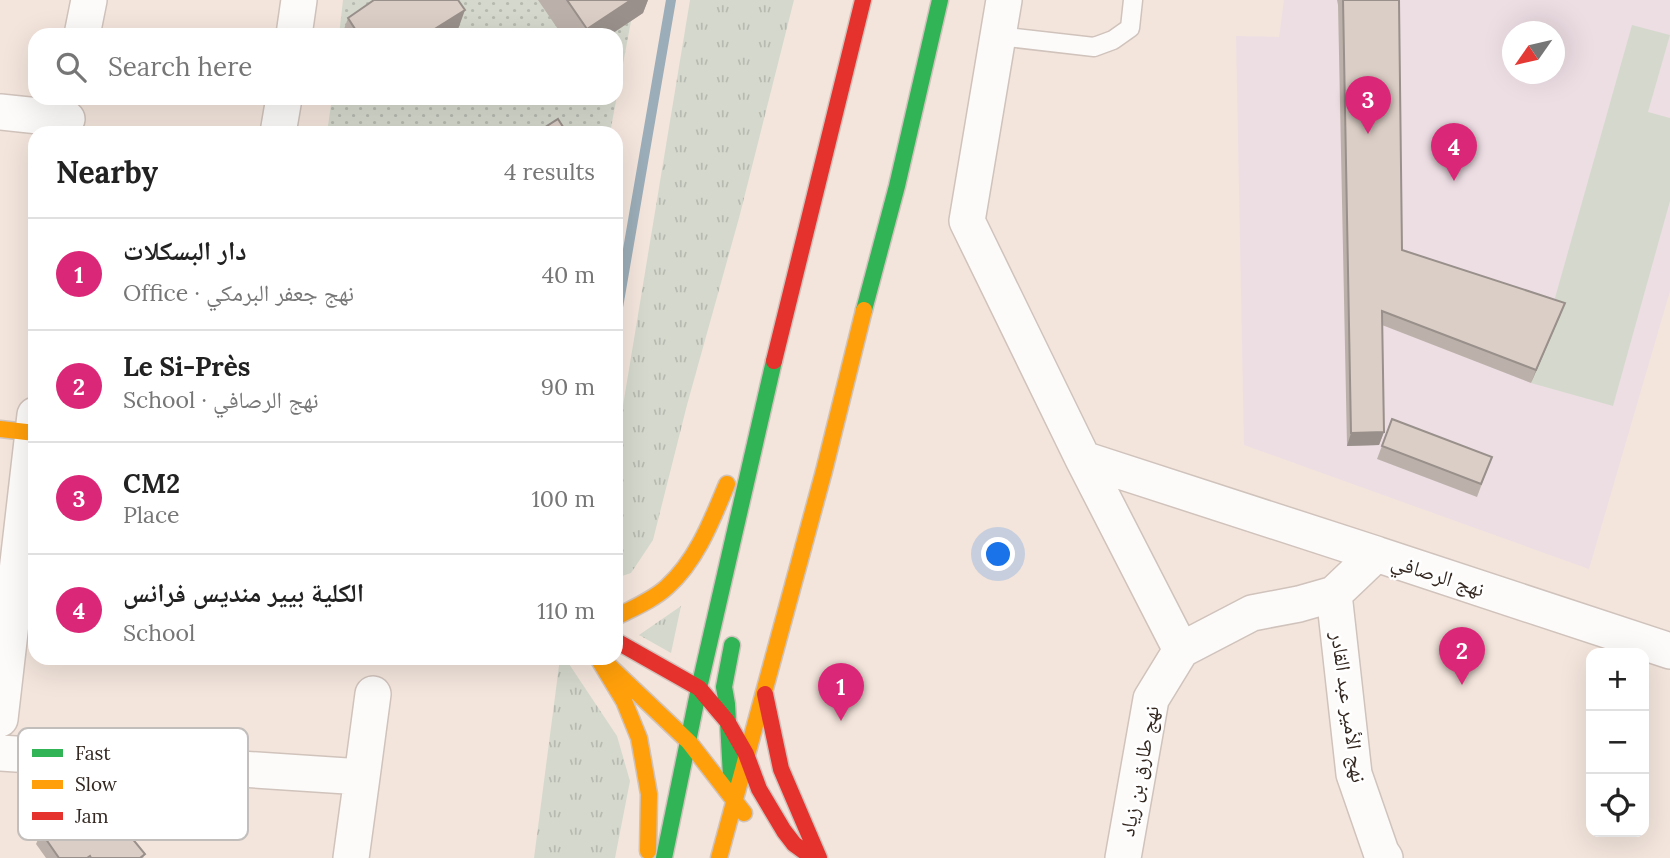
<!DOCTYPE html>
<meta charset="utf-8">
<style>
:root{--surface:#fff;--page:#f6f6f6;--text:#222;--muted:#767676;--line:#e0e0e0;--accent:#db2777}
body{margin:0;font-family:Lora,"Noto Naskh Arabic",serif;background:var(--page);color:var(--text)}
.controls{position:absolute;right:21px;bottom:21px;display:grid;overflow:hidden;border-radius:14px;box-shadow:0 7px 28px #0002}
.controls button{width:63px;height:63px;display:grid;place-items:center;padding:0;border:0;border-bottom:2px solid var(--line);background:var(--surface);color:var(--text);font:35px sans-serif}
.compass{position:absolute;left:1502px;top:21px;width:63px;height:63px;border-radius:50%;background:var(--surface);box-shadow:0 7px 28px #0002;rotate:236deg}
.you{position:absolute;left:999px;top:555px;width:24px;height:24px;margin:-18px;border:5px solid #fff;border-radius:50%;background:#1a73e8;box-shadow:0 0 0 10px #1a73e833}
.badge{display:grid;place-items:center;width:46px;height:46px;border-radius:50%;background:var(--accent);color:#fff;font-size:23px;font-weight:700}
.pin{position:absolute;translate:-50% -58px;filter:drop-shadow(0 2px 4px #0008)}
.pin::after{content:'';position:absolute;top:37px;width:24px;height:21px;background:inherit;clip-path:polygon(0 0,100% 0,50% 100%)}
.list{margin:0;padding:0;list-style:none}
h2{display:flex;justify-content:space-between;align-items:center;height:91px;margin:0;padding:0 28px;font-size:30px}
h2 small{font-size:23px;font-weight:400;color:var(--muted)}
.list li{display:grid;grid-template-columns:46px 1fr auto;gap:21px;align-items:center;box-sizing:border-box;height:112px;padding:0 28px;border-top:2px solid var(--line)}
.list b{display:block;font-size:26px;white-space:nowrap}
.list p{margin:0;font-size:23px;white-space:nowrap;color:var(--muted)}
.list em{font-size:23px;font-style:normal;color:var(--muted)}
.icon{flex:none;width:38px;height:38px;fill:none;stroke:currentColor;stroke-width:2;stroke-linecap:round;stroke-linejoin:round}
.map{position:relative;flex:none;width:1670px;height:858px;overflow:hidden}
.search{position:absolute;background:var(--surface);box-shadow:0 7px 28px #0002;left:28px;top:28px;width:595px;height:77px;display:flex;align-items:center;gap:18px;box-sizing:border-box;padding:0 24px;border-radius:21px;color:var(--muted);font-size:26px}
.panel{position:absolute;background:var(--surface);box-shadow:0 7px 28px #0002;left:28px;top:126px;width:595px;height:539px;border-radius:21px}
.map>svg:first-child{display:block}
</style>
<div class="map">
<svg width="1670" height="858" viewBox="0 0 1670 858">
<defs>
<pattern id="grass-tufts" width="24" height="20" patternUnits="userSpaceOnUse" patternTransform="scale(1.75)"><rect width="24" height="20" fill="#d5d9cd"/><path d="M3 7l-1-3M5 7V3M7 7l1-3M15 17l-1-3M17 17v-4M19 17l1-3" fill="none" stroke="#b7bab0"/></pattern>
<pattern id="park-dots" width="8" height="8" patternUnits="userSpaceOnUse" patternTransform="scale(1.75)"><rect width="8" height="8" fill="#d5d9cd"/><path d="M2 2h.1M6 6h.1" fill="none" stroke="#b7bab0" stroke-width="1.8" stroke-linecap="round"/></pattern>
</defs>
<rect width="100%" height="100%" fill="#f3e5dc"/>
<!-- education -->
<path fill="#eddee4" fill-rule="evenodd" d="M 1284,0 L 1670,0 L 1670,291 L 1589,569 L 1244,445 L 1236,36 L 1279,37 ZM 1512,32 L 1554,32 L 1554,74 L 1512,74 Z"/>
<!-- grass -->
<path fill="url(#grass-tufts)" d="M 690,0 L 794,0 L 739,218 L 687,405 L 653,540 L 631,573 L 616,578 L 616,448 Z
M 681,606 L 671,653 L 639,635 Z
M 560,658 L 565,658 L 617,736 L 630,781 L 615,858 L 534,858 Z"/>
<!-- park -->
<path fill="url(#park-dots)" d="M 343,0 L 635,0 L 610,133 L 327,133 L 332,98 L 616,98 L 616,35 L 339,35 Z"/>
<!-- garden -->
<path fill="#d5d9cd" d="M 1632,25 L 1670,35 L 1648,112 L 1670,118 L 1670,201 L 1613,406 L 1531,383 Z"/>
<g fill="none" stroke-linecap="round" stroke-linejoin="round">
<!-- stream -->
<path stroke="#9badb8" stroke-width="10" d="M 616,319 L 671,0"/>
<defs>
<path id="lane" d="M 998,36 L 1094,47 L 1113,40 L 1130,28 L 1133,0"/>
<path id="street" d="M 1004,0 L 967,221 L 1083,459 L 1181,650
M 82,35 L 89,0
M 294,35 L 299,0
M 0,112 L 67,119
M 278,133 L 284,98
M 1083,459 L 1376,554
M 1334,594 L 1354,774 L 1381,852 L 1385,858
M 1181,650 L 1252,613 L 1299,604 L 1334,594 L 1376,554 L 1670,651
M 0,719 L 35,415
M 0,753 L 362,777 L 351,858
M 362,777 L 373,694
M 1123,858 L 1151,699 L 1181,650"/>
<path id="fast" d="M 864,310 L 897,186 L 940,0
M 731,776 L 727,704 L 724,687 L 732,645
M 664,858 L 699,688 L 774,361"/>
<path id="slow" d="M 0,429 L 35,433
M 616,617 C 633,608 653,600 667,587 C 697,560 712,520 727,484
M 598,658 L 624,701 L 639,738 L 649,794 L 648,851
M 605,662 L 689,742 L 744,813
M 719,858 L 824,471 L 864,310"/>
<path id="jam" d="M 774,361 L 863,0
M 616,641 L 699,688 L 727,721 L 746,754 L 759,789 L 784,831 L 794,844 L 813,858
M 765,694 L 781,769 L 819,858"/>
</defs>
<!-- lane casing -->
<use href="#lane" stroke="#d0c3bc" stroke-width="21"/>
<!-- street casing -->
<use href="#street" stroke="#d0c3bc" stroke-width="38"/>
<!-- fast casing -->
<use href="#fast" stroke="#d0c3bc" stroke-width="19"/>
<!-- slow casing -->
<use href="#slow" stroke="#d0c3bc" stroke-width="19"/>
<!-- jam casing -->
<use href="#jam" stroke="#d0c3bc" stroke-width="19"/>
<!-- lane -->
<use href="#lane" stroke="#fdfbfa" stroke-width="18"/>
<!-- street -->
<use href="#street" stroke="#fdfbfa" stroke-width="35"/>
<!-- fast -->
<use href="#fast" stroke="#30b455" stroke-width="16"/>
<!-- slow -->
<use href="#slow" stroke="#ff9f0a" stroke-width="16"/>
<!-- jam -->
<use href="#jam" stroke="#e5322d" stroke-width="16"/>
</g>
<!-- wall -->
<path fill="#bcb1aa" d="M 538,0 L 648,0 L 643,13 L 610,35 L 562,35 Z
M 1337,0 L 1399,0 L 1402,250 L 1565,303 L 1531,383 L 1382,325 L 1384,432 L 1379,445 L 1347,446 L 1338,5 Z
M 348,18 L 456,35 L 342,35 Z
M 1392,419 L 1492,457 L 1477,497 L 1377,459 Z
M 41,832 L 145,854 L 143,858 L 46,858 L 36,844 Z"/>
<!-- shaded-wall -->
<path fill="#99908b" d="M 631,0 L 648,0 L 643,13 L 610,35 L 585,35 L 587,29 Z
M 465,10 L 456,35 L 425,35 Z
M 1565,303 L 1560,316 L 1531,383 L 1536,370 Z
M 1384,432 L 1379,445 L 1347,446 L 1351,433 Z"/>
<!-- building -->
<path fill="#dbcec6" stroke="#99908b" stroke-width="2" d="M 374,0 L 458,0 L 465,10 L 425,35 L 359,35 L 348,18 Z
M 567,0 L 631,0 L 587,29 Z
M 1343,0 L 1399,0 L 1402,250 L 1565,303 L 1536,370 L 1382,311 L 1384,432 L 1351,433 Z
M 558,119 L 567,133 L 536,133 Z
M 1392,419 L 1492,457 L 1481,484 L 1382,446 Z
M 95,793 L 145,854 L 140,858 L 91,858 L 90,856 L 87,858 L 59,858 L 41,832 Z"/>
<g text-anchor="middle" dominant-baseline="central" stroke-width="5" stroke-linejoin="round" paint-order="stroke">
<!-- street labels -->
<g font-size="21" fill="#332720" stroke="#fff">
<text transform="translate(1438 575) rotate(18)">نهج الرصافي</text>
<text transform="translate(1349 707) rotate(82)">نهج الأمير عبد القادر</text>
<text transform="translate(1139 771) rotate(-79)">نهج طارق بن زياد</text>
</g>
</g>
<!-- legend -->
<rect x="18" y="728" width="230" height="112" rx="10" fill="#fff" stroke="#c2bebc" stroke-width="2"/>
<rect x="32" y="749" width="31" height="8" fill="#30b455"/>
<rect x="32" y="780" width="31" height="9" fill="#ff9f0a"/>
<rect x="32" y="812" width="31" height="8" fill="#e5322d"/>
<g font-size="19" fill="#332720">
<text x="75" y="760">Fast</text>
<text x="75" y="791">Slow</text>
<text x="75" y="823">Jam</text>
</g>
</svg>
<div class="controls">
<button>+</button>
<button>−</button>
<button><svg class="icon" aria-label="locate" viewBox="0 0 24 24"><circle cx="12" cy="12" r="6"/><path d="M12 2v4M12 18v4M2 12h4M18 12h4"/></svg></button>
</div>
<svg class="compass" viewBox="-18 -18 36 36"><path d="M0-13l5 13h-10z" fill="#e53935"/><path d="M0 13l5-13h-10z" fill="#767676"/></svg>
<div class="you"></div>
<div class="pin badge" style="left:841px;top:721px">1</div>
<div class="pin badge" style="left:1462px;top:685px">2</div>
<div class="pin badge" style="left:1368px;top:134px">3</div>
<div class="pin badge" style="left:1454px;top:181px">4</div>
<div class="search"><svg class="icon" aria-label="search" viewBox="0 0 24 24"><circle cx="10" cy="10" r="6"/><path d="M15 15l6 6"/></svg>Search here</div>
<section class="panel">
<h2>Nearby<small>4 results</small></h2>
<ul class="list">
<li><span class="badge">1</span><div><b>دار البسكلات</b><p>Office · نهج جعفر البرمكي</p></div><em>40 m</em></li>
<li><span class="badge">2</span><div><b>Le Si-Près</b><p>School · نهج الرصافي</p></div><em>90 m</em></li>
<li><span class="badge">3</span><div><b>CM2</b><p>Place</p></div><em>100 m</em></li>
<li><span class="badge">4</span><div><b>الكلية بيير منديس فرانس</b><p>School</p></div><em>110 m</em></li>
</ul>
</section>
</div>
